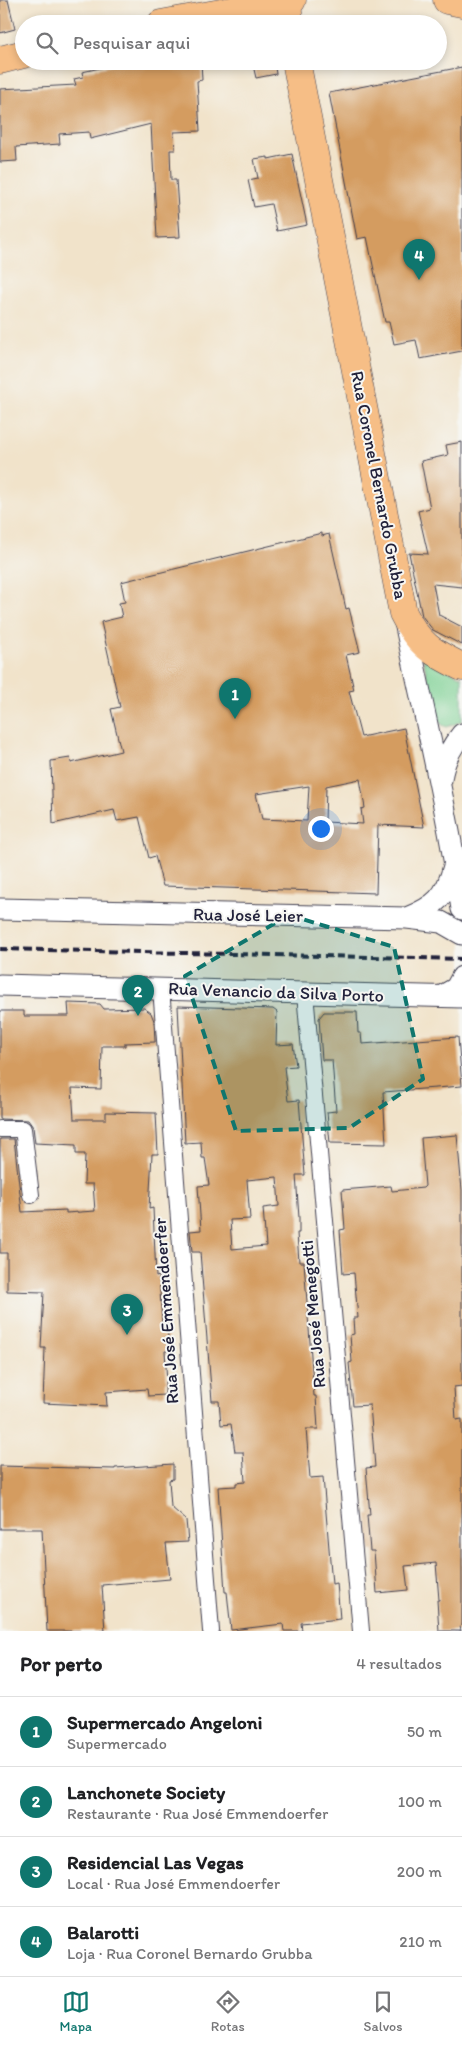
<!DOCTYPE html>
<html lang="pt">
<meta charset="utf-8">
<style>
:root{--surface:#fff;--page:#f6f6f6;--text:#202124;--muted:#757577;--line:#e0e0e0;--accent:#0f766e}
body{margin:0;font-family:Itim,sans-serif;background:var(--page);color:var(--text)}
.you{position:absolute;left:320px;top:828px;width:18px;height:18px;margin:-12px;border:4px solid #fff;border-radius:50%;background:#1a73e8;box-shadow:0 0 0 8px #1a73e833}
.badge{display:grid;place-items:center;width:32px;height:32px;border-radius:50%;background:var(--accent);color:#fff;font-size:16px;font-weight:700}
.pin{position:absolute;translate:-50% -41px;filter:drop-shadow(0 1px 2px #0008)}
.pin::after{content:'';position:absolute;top:26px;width:18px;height:15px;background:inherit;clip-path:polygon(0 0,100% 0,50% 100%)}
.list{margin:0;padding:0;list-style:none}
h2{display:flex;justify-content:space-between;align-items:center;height:65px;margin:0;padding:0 20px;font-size:21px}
h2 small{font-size:16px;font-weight:400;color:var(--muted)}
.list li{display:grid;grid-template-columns:32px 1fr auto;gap:15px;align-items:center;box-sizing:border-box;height:70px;padding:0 20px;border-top:1px solid var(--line)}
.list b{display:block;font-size:19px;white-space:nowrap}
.list p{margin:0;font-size:16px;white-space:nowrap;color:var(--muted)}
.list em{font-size:16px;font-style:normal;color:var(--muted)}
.icon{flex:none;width:28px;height:28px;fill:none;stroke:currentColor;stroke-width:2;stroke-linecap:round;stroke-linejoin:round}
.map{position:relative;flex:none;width:462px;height:1631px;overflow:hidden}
.search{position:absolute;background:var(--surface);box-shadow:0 2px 8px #0003;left:15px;right:15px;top:15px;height:55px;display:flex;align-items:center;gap:12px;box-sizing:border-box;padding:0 18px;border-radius:28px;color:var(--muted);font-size:19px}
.sheet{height:345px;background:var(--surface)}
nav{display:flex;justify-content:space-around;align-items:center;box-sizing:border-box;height:70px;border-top:1px solid var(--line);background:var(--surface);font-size:14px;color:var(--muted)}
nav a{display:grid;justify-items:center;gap:2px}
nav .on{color:var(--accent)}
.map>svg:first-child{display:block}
</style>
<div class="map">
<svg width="462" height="1631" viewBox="0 0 462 1631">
<rect width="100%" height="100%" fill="#f6f6f2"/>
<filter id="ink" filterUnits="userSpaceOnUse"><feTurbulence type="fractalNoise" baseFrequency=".02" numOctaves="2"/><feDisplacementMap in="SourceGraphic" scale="10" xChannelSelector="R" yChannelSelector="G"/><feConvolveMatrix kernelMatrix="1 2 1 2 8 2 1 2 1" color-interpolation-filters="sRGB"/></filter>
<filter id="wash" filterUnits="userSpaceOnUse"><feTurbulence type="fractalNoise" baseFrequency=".0096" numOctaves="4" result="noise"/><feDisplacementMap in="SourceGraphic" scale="20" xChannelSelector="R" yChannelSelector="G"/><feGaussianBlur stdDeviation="1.12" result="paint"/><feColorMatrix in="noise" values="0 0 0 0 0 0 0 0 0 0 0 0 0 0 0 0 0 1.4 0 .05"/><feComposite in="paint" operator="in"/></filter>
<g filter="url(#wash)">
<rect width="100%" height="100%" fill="#f1e3ca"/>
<!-- green -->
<path fill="#7bd093" stroke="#4e7967" d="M 423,658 L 462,677 L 462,721 L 447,727 L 442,725 L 435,716 Z"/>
<g id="blocks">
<!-- building -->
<path fill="#d49c61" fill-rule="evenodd" d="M 0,0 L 8,0 L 15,29 L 0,33 Z
M 132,61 L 201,61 L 202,80 L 197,81 L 200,131 L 174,132 L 175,150 L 170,150 L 171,180 L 176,180 L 180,237 L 157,238 L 151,124 L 90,139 L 89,132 L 59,134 L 60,144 L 16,147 L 17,161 L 0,162 L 0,89 L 76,85 L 74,79 L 83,77 L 82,72 Z
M 252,61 L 274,61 L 276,74 L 256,78 Z
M 462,67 L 462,351 L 420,359 L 416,340 L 394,344 L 389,322 L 385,322 L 367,237 L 357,239 L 329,93 Z
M 292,154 L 307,225 L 277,231 L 271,204 L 254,207 L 248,180 L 258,178 L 254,159 L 268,157 L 268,159 Z
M 462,442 L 462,587 L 433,584 L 439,615 L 462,627 L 462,645 L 433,630 L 422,616 L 409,553 L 428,554 L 418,511 L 430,508 L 421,461 L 448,455 L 446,445 Z
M 322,533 L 322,536 L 329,534 L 346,609 L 349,608 L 360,652 L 346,655 L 354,690 L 349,691 L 361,737 L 404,728 L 424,827 L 378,825 L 376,893 L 163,886 L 155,856 L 149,858 L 139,817 L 117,821 L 114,810 L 53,824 L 51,761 L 70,758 L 71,763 L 121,751 L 111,709 L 120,707 L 101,622 L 122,617 L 119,603 L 125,602 L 121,582 ZM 360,779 L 365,808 L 361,809 L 363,824 L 325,822 L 326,786 ZM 309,786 L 307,821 L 262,819 L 256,794 Z
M 68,1003 L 100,1004 L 104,1009 L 144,1008 L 151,1013 L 154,1021 L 155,1042 L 125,1043 L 125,1046 L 102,1046 L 101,1089 L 72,1088 L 74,1119 L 106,1119 L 106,1112 L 156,1113 L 158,1154 L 152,1154 L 149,1209 L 153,1208 L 156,1277 L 159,1276 L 162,1322 L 167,1322 L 169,1351 L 165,1351 L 167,1382 L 165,1382 L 165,1395 L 148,1396 L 147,1389 L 106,1392 L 107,1406 L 43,1403 L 45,1348 L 41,1348 L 44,1292 L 7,1291 L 7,1253 L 0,1253 L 0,1139 L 14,1139 L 22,1212 L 66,1210 L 66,1213 L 95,1211 L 93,1184 L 84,1184 L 85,1154 L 76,1154 L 76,1145 L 35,1143 L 33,1127 L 28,1120 L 0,1119 L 0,1011 L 24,1011 L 24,1016 L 69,1016 Z
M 178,1006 L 273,1009 L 277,1012 L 276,1045 L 293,1044 L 296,1066 L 284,1067 L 288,1101 L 299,1100 L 305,1175 L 296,1175 L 299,1218 L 299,1233 L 297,1233 L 299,1262 L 304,1262 L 314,1396 L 316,1396 L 318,1429 L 306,1429 L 310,1478 L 323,1477 L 332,1584 L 337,1583 L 340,1619 L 301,1623 L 302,1631 L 284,1631 L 283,1624 L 231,1630 L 227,1592 L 225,1592 L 218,1487 L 236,1486 L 236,1483 L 245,1482 L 243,1452 L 235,1452 L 231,1424 L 221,1425 L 219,1401 L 212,1401 L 200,1252 L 192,1252 L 190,1231 L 201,1230 L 198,1186 L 209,1185 L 205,1158 L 202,1158 L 201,1142 L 185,1143 ZM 277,1177 L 279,1206 L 263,1208 L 266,1246 L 232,1249 L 230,1220 L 250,1219 L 247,1180 Z
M 324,1012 L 357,1012 L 358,1033 L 361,1033 L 362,1044 L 458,1037 L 462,1086 L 383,1092 L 386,1144 L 330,1143 L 327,1112 L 336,1111 L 332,1060 L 322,1060 L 319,1018 Z
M 457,1135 L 462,1190 L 462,1386 L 454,1387 L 456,1420 L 462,1419 L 462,1625 L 460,1626 L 461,1631 L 439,1631 L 437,1600 L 439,1600 L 436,1563 L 405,1566 L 408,1590 L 377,1593 L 374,1551 L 370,1551 L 367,1515 L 370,1515 L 366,1468 L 375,1467 L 370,1405 L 353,1406 L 349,1363 L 352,1362 L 350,1335 L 354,1334 L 353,1318 L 358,1318 L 354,1273 L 343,1274 L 340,1230 L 345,1229 L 342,1190 L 391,1186 L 392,1191 L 423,1188 L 425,1186 L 421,1138 Z
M 173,1464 L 173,1479 L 169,1480 L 171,1507 L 186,1520 L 188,1542 L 166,1543 L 170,1579 L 102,1585 L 105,1631 L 47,1631 L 42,1529 L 0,1529 L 0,1466 L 115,1469 L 115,1468 Z"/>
</g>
</g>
<g filter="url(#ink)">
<use href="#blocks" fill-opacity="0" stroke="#413f50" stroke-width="1"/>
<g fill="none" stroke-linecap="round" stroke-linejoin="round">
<defs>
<path id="minor" d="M 161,988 L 211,1631
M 305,993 L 361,1631
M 0,1129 L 23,1129 L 31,1195"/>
<path id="tertiary" d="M 405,622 C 425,718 448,813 462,909
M 441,780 C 443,762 450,748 462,734
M 0,909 L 407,918 L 441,922 L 462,934
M 407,918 C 436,906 446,897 454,866
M 0,985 L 462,997
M 442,996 L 456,988 L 462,977"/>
<path id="trunk" d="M 447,0 L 462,3
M 287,1 L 289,24
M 161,24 L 292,0
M 0,60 L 24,54
M 296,61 L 403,613 C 418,644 431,652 462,667"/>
</defs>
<!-- minor casing -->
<use href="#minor" stroke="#413f50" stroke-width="18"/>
<!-- tertiary casing -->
<use href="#tertiary" stroke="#413f50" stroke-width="23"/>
<!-- trunk casing -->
<use href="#trunk" stroke="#413f50" stroke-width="29"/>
<!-- minor -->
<use href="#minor" stroke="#fff" stroke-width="16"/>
<!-- tertiary -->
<use href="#tertiary" stroke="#fff" stroke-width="21"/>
<!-- trunk -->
<use href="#trunk" stroke="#f6be86" stroke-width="28"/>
<!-- rail -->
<path stroke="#22223b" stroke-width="4" stroke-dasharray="8 4" stroke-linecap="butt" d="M 0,949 L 462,959"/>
</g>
</g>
<!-- marked area -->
<path fill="#0f766e" fill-opacity="0.2" stroke="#0f766e" stroke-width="4" stroke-dasharray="10 6" stroke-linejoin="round" d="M 289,915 L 394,947 L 423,1079 L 349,1128 L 236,1131 L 185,976 Z"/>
<g text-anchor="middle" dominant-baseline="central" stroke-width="4" stroke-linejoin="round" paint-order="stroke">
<!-- street labels -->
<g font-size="18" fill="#22223b" stroke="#f6f6f2">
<text transform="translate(379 485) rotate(79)">Rua Coronel Bernardo Grubba</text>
<text transform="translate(248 915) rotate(1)">Rua José Leier</text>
<text transform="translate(276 992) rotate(2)">Rua Venancio da Silva Porto</text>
<text transform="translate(166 1311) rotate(-94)">Rua José Emmendoerfer</text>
<text transform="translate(313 1314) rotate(-95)">Rua José Menegotti</text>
</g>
</g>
</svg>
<div class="you"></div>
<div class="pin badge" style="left:235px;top:719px">1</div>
<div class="pin badge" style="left:138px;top:1016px">2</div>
<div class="pin badge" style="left:127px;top:1335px">3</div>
<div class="pin badge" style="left:419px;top:280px">4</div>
<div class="search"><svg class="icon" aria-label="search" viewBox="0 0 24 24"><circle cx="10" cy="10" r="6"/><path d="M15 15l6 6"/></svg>Pesquisar aqui</div>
</div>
<section class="sheet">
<h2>Por perto<small>4 resultados</small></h2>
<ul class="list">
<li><span class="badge">1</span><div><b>Supermercado Angeloni</b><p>Supermercado</p></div><em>50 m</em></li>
<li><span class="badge">2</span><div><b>Lanchonete Society</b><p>Restaurante · Rua José Emmendoerfer</p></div><em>100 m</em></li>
<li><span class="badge">3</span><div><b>Residencial Las Vegas</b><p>Local · Rua José Emmendoerfer</p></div><em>200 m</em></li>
<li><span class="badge">4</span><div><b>Balarotti</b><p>Loja · Rua Coronel Bernardo Grubba</p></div><em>210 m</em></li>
</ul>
</section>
<nav>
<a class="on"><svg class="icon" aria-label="map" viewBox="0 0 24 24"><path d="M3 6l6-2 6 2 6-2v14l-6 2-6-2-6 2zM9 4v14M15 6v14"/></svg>Mapa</a>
<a><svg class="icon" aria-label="directions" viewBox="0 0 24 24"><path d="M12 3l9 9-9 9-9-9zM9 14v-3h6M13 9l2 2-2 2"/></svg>Rotas</a>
<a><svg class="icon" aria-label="saved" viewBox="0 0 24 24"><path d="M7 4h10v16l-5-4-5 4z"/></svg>Salvos</a>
</nav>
